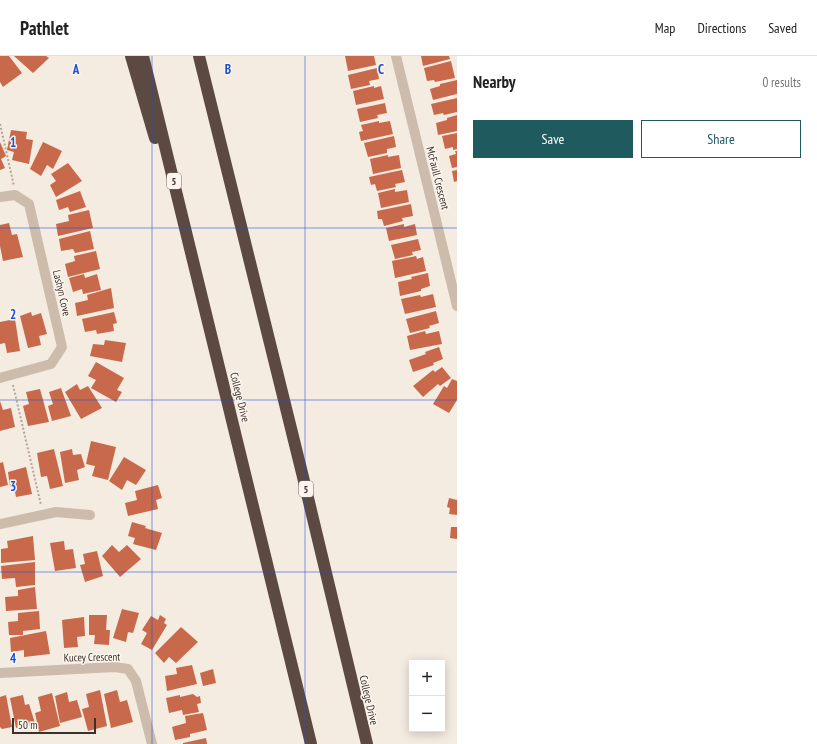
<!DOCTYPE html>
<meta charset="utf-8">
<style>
:root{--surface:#fff;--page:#f2f2f2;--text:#222;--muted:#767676;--line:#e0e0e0;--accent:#1f5a5e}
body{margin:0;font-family:"PT Sans Narrow",sans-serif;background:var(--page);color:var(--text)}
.controls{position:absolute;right:12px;bottom:12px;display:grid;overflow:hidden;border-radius:0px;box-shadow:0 2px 10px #0003}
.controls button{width:36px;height:36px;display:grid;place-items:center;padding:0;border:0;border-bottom:1px solid var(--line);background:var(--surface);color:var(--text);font:20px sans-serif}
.scale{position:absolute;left:12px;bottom:10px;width:84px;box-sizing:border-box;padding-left:4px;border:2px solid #3b302b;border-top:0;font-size:11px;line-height:14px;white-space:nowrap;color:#3b302b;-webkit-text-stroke:3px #fbf5ee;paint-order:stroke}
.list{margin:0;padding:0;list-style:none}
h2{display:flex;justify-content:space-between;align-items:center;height:52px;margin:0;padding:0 16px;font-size:17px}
h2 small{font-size:13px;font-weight:400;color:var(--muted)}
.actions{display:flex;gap:8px;padding:12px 16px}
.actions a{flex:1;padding:9px 0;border:1px solid var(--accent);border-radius:0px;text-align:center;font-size:14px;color:var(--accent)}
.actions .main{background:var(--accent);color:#fff}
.map{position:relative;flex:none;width:457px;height:688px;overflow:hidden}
header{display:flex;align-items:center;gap:24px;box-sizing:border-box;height:56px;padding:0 20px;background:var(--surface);border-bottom:1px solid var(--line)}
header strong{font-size:19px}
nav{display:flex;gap:22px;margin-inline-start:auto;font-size:14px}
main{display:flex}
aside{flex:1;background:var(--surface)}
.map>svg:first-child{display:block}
</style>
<header>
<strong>Pathlet</strong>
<nav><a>Map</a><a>Directions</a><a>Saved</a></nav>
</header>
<main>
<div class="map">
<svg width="457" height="688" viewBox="0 0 457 688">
<rect width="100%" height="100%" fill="#f4ebe1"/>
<!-- building -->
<path fill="#c8694b" d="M 0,0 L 9,0 L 22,17 L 3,31 L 0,26 Z
M 14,0 L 46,0 L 49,2 L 33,17 Z
M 345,0 L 374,0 L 376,9 L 348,15 Z
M 421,0 L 449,0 L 450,3 L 423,10 Z
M 451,5 L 455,22 L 435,26 L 434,24 L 427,25 L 424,12 Z
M 377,12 L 379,23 L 369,25 L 370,29 L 351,33 L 348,19 Z
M 457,24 L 457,38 L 433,44 L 430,33 L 440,30 L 440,28 Z
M 374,30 L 374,32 L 381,30 L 384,43 L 356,49 L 353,35 Z
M 457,42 L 457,56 L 444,59 L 443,57 L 434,59 L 431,48 Z
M 385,47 L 387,57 L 377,59 L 378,62 L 360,66 L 357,53 Z
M 457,59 L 457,75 L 438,79 L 436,67 L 447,64 L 447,62 Z
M 379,65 L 379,67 L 390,65 L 393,78 L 361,85 L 359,76 L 363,75 L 361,69 Z
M 11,74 L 27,76 L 26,83 L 33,84 L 29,108 L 12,104 L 14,96 L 7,94 Z
M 457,77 L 457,93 L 453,94 L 453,91 L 445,93 L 442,80 Z
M 394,80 L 396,91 L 387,93 L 387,97 L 368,101 L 364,87 Z
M 0,86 L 6,100 L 1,103 L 5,112 L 0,114 Z
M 43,86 L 62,95 L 53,113 L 47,109 L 41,120 L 30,113 Z
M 455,95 L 457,95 L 457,111 L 452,112 L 449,100 L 456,98 Z
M 388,99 L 388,101 L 399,99 L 401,112 L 373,118 L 370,103 Z
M 68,107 L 82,125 L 56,141 L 50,129 L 56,125 L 51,118 Z
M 402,114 L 405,126 L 395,128 L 396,131 L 377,135 L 375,128 L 371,129 L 369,121 Z
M 457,114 L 457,125 L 454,126 L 452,115 Z
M 395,133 L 395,136 L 407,134 L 409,146 L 381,152 L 378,137 Z
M 80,135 L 86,151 L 70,156 L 68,151 L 59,154 L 56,144 Z
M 411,148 L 413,160 L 402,162 L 403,165 L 384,170 L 382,163 L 378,163 L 377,155 Z
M 89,154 L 93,172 L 58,180 L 56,168 L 69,165 L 68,159 Z
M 9,167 L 12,179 L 17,178 L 23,201 L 3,205 L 0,190 L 0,169 Z
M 404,168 L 404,171 L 415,168 L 417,179 L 389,185 L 386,172 Z
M 90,175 L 94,193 L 75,197 L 73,193 L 61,195 L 59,183 Z
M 418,183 L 421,194 L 412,196 L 413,199 L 395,203 L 391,189 Z
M 96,195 L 100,213 L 68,221 L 65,208 L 75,205 L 74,200 Z
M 416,200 L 417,203 L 423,201 L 426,215 L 395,222 L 392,205 Z
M 428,217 L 430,230 L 421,233 L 421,235 L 400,240 L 398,226 L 412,223 L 411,221 Z
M 84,218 L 85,222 L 97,218 L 101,234 L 83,238 L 82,233 L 73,236 L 69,222 Z
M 111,232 L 114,252 L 77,260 L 75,247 L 88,244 L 87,239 Z
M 433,238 L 436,251 L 405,258 L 401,243 L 420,239 L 421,241 Z
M 436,255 L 439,267 L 429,270 L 430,272 L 410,277 L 406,263 Z
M 31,256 L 32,260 L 41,257 L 47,278 L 39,280 L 41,289 L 28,292 L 20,260 Z
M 114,256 L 117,267 L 113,268 L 114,275 L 97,278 L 96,274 L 85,276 L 82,263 Z
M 15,263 L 20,295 L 7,297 L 5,287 L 0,288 L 0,266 Z
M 425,275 L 426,278 L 439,275 L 442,288 L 410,294 L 407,280 Z
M 105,284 L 126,287 L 122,306 L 90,300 L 93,288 L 104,289 Z
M 439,291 L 443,303 L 433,307 L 434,309 L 413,316 L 409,304 L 426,298 L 425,296 Z
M 96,306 L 124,322 L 117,334 L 122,336 L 116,346 L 91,332 L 96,324 L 88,320 Z
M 442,311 L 451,322 L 440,330 L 438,328 L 423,341 L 413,330 L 433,314 L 435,316 Z
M 452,323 L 457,325 L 457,344 L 449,357 L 433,348 L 444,330 L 447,332 Z
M 77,328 L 80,334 L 88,330 L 102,352 L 81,363 L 65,336 Z
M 61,332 L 71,360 L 52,365 L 48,350 L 53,348 L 49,336 Z
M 40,333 L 49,366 L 28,370 L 23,350 L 29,348 L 26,336 Z
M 0,345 L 3,354 L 11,352 L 15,371 L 0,375 Z
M 91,385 L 116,391 L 108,424 L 92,420 L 95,410 L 86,408 Z
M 54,393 L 63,430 L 50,433 L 47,420 L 41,421 L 37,397 Z
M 72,393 L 73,399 L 81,398 L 85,411 L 77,414 L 79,424 L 65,427 L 60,396 Z
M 124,401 L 146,414 L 136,429 L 127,424 L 122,434 L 109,425 Z
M 3,406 L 8,429 L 0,431 L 0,407 Z
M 26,411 L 32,438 L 16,441 L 14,431 L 10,431 L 8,416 Z
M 158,429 L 162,442 L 156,444 L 158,453 L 128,460 L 125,447 L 137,444 L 135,435 Z
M 449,442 L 457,444 L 457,459 L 449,458 L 450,452 L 447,451 Z
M 132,466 L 146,470 L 145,472 L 162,477 L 156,494 L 133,488 L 135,482 L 128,480 Z
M 451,471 L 457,471 L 457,483 L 450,482 Z
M 33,480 L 35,504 L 1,507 L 1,493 L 8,492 L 7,485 Z
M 64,485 L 65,494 L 73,493 L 76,512 L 55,515 L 50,487 Z
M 112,489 L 119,496 L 127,489 L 141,503 L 120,521 L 102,500 Z
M 97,495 L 103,520 L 85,526 L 80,509 L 85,508 L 83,498 Z
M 35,506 L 35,529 L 16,531 L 15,522 L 2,523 L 1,510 Z
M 35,531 L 37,553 L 6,555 L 5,541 L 18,540 L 18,534 Z
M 122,553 L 139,557 L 133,577 L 128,576 L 126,586 L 113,582 Z
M 39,555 L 40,573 L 23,575 L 23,579 L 9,579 L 8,566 L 18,565 L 18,557 Z
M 89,559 L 107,559 L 106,574 L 110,574 L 109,589 L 94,588 L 95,579 L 89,579 Z
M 160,559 L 166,563 L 164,567 L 167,569 L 152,594 L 141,588 L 147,577 L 142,574 L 151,560 L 158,564 Z
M 84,561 L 85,580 L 77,581 L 78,591 L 64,592 L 62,564 Z
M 181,571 L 198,586 L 176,607 L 169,601 L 164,607 L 155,597 Z
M 46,575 L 50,598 L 24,601 L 24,594 L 11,596 L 10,582 Z
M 192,609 L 197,628 L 167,635 L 165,620 L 177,618 L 176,612 Z
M 213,613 L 216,627 L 203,630 L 200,617 Z
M 100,634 L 107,670 L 88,675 L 82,653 L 89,651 L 86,638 Z
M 117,634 L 120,646 L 127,644 L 133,666 L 111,672 L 104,638 Z
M 67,636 L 69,646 L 77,644 L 82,661 L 60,667 L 55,640 Z
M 52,637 L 60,670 L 39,676 L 35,657 L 41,655 L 38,641 Z
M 193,638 L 197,641 L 200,640 L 201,647 L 197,648 L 199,656 L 183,659 L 182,654 L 169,657 L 166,642 L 180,639 L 180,641 Z
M 6,639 L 12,671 L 2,673 L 0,671 L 0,641 Z
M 23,639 L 25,649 L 29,648 L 35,667 L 16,672 L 10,642 Z
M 203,657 L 207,674 L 190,678 L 190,681 L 175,684 L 172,671 L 186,667 L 185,660 Z
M 206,682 L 207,688 L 183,688 L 183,687 Z"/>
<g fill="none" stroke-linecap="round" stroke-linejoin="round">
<!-- path -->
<path stroke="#b9a596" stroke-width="2" stroke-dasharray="2 2" stroke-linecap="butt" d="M 0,68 L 14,130
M 13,329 L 41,449"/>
<!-- minor -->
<path stroke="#cdbbac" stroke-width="10" d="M 396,0 L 457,250
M 0,141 L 15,139 L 29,148 L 62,291 L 51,308 L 0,322
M 0,468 L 56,456 L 90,459
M 0,617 L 115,611 L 128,613 L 136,625 L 152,688"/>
<!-- motorway -->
<path stroke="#5c4a42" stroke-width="12" d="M 131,0 L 155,82
M 143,0 L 311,688
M 199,0 L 303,421 L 367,688"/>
</g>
<!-- grid -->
<path fill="none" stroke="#1d4ed8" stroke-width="1" stroke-opacity="0.55" d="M 152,0 L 152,688M 305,0 L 305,688M 0,172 L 457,172M 0,344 L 457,344M 0,516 L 457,516"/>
<g text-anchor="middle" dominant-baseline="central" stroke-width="3" stroke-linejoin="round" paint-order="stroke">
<!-- shield labels -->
<g fill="#fbf5ee" stroke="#756b66" stroke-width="1">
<rect x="167" y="117" width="14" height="16" rx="3"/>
<rect x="299" y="425" width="14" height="16" rx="3"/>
</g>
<g font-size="10" font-weight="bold" fill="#3b302b">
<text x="174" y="125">5</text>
<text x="306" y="433">5</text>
</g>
<!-- street labels -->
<g font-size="11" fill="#3b302b" stroke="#fbf5ee">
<text transform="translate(438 122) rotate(76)">McFaull Crescent</text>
<text transform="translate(62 237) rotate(77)">Lashyn Cove</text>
<text transform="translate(240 341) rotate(76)">College Drive</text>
<text transform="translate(92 601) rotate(-1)">Kucey Crescent</text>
<text transform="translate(369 644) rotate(77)">College Drive</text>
</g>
</g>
<g font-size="13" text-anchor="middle" font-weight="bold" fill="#1d4ed8" stroke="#fbf5ee" stroke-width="3" stroke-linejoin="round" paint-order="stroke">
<text x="76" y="18">A</text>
<text x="228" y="18">B</text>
<text x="381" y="18">C</text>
<text x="13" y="91">1</text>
<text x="13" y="263">2</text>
<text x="13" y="435">3</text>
<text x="13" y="607">4</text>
</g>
</svg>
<div class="controls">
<button>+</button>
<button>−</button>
</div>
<div class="scale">50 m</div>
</div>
<aside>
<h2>Nearby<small>0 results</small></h2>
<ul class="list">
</ul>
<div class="actions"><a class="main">Save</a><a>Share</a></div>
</aside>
</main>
